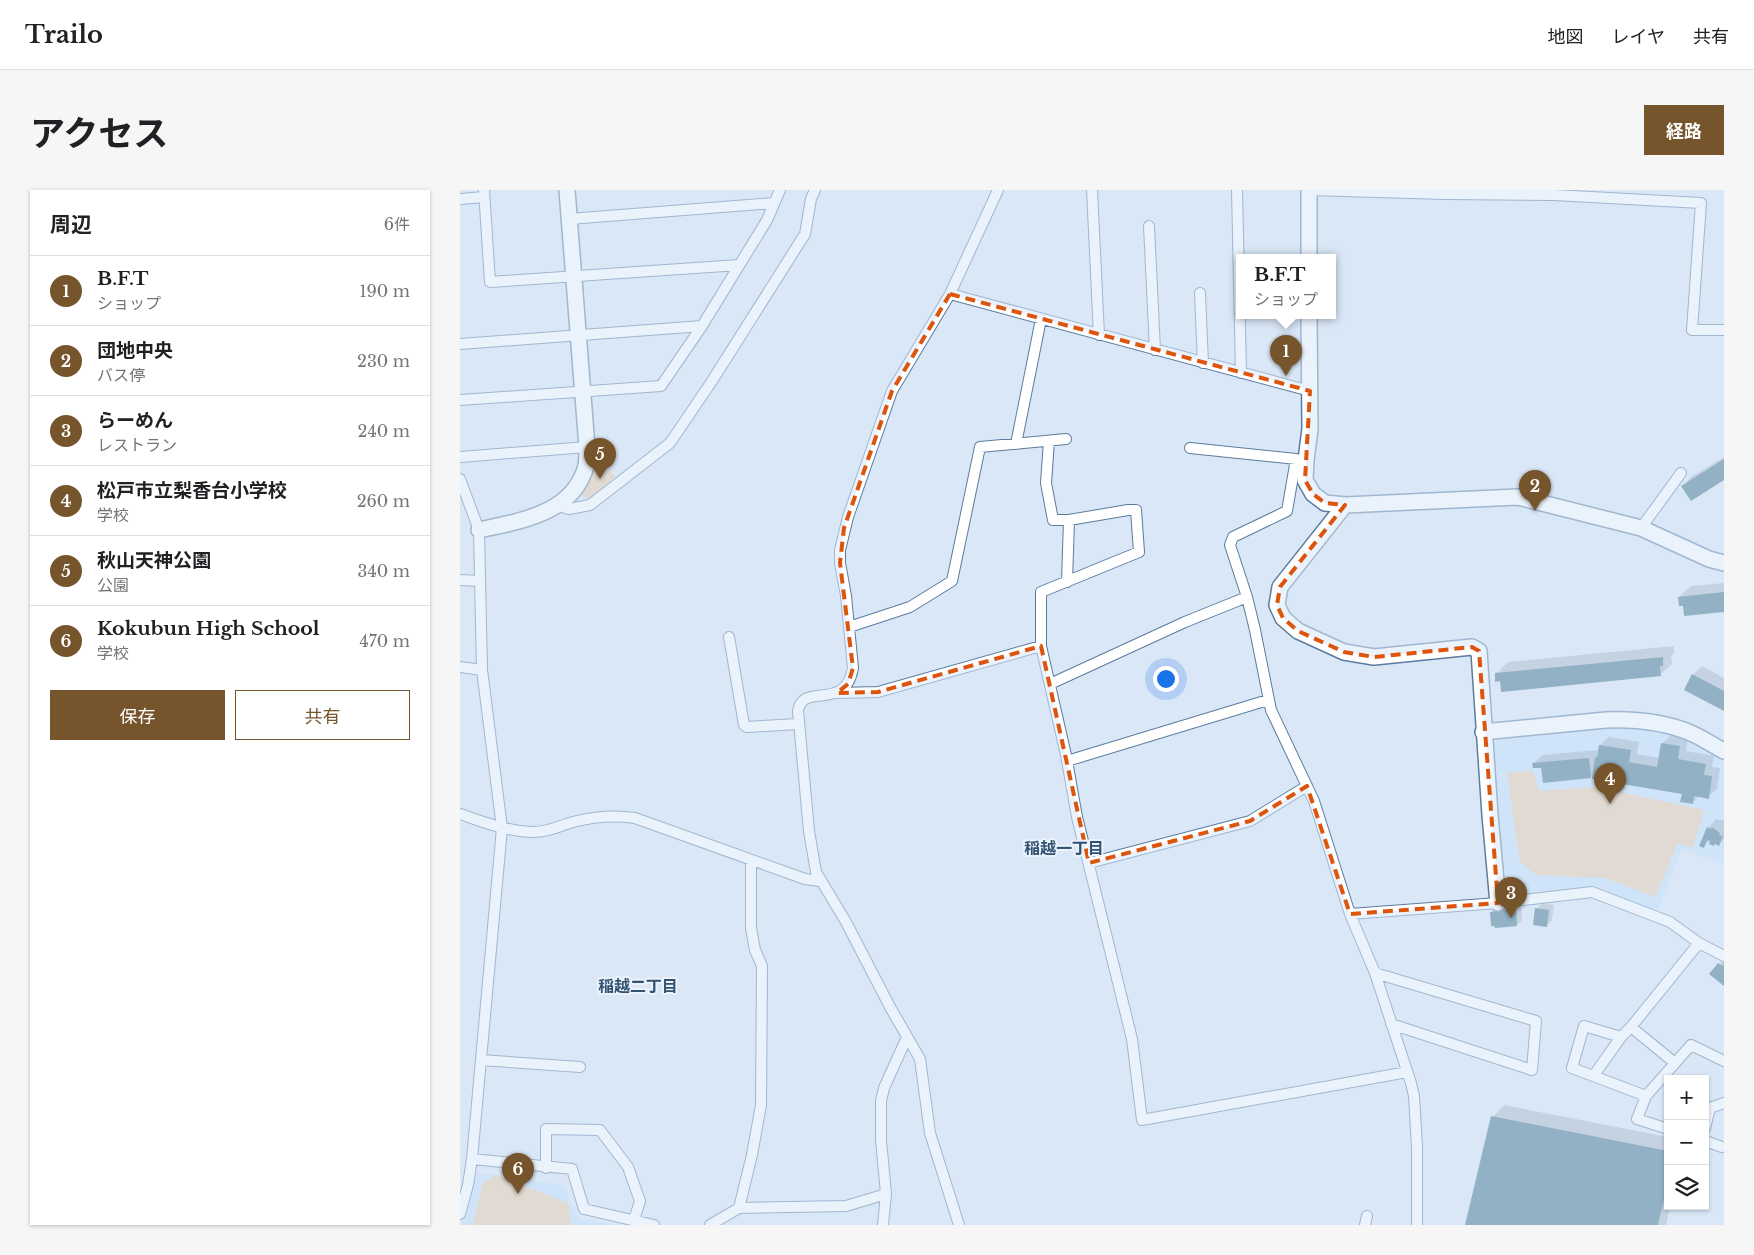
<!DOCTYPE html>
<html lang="ja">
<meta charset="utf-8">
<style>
:root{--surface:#fff;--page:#f6f6f6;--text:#202124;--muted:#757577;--line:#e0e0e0;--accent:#76552c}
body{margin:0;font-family:"Libre Baskerville","Noto Sans JP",serif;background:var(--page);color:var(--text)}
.controls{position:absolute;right:15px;bottom:15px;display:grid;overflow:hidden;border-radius:0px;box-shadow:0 1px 4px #0004}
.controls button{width:45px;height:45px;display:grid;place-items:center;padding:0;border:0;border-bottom:1px solid var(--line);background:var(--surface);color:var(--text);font:25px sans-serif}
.you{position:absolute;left:705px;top:488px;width:18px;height:18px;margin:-12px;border:4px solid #fff;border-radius:50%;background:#1a73e8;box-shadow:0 0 0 8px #1a73e833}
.badge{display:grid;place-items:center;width:32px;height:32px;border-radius:50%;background:var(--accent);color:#fff;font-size:16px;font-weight:700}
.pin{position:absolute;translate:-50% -41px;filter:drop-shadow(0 1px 2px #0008)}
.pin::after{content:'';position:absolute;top:26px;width:18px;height:15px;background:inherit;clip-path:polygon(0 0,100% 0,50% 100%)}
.popup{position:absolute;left:776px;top:64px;width:100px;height:65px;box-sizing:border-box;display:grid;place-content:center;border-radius:0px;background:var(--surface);filter:drop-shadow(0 1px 4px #0005);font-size:16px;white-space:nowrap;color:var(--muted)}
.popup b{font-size:19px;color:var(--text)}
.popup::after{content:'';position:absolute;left:50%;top:100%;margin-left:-10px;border:10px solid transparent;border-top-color:var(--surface)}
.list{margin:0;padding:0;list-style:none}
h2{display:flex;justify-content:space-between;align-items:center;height:65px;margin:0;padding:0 20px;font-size:21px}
h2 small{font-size:16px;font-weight:400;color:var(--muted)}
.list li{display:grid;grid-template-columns:32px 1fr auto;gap:15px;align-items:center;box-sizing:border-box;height:70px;padding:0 20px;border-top:1px solid var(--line)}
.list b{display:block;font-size:19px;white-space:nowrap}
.list p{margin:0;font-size:16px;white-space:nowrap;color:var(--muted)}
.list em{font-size:16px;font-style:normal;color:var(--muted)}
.actions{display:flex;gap:10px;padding:15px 20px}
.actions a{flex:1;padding:11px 0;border:1px solid var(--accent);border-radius:0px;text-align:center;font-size:18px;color:var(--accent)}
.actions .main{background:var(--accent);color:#fff}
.icon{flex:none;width:28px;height:28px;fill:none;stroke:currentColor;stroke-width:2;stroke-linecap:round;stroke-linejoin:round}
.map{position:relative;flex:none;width:1264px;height:1035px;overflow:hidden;border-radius:0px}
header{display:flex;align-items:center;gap:30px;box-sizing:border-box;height:70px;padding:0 25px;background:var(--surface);border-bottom:1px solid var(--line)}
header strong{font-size:24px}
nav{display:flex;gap:28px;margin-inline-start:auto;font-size:18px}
.intro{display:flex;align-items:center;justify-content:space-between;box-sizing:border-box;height:120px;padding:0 30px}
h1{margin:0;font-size:35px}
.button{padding:12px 22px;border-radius:0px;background:var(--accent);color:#fff;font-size:18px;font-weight:700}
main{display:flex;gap:30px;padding:0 30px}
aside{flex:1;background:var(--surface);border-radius:0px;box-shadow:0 1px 4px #0004}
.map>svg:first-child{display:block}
</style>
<header>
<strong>Trailo</strong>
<nav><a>地図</a><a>レイヤ</a><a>共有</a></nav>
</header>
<div class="intro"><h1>アクセス</h1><a class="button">経路</a></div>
<main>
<aside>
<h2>周辺<small>6件</small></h2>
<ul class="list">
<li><span class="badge">1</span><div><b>B.F.T</b><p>ショップ</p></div><em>190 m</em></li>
<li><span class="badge">2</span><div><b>団地中央</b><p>バス停</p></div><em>230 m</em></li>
<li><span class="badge">3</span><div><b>らーめん</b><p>レストラン</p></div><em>240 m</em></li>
<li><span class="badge">4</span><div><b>松戸市立梨香台小学校</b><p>学校</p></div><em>260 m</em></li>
<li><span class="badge">5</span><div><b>秋山天神公園</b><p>公園</p></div><em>340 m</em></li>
<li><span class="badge">6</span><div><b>Kokubun High School</b><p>学校</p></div><em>470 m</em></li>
</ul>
<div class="actions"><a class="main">保存</a><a>共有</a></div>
</aside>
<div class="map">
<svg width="1264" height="1035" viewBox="0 0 1264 1035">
<rect width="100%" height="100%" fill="#d9e7f7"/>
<!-- built -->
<path fill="#c6dffa" d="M 1155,537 L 1200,541 L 1231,551 L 1264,570 L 1264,675 L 1222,658 L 1197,722 L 1144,703 L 1124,699 L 1052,705 L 1045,699 L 1030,558 L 1038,550 Z
M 18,983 L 102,995 L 119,1029 L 157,1035 L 2,1035 L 6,1013 Z"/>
<!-- green -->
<path fill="#ebcaa5" d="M 132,261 L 155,286 L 130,311 L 119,303 Z
M 1073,581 L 1079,601 L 1135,597 L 1244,620 L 1233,658 L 1218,653 L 1195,707 L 1145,688 L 1076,685 L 1060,672 L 1047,583 Z
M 36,985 L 108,1013 L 111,1035 L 13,1035 L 22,994 Z"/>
<!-- shadow -->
<path fill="#0003" d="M 1264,267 L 1264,289 L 1223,296 L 1231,287 Z
M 1264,393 L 1264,421 L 1224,414 L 1219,407 L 1231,396 Z
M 1214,456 L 1214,463 L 1211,466 L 1212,474 L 1200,485 L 1041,490 L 1036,484 L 1048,472 Z
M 1242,476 L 1264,488 L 1264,520 L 1233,485 Z
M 1211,545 L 1228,548 L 1226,561 L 1254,566 L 1252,577 L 1260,578 L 1257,599 L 1248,607 L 1239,606 L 1232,613 L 1223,603 L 1134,583 L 1130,587 L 1073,574 L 1082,565 L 1137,560 L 1137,568 L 1140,555 L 1149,547 L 1179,552 L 1177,564 L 1200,568 L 1202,554 Z
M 1256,629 L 1264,631 L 1264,649 L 1259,654 L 1253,647 L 1244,656 L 1248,638 Z
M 1082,713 L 1094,715 L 1092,730 L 1087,735 L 1077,719 Z
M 1061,715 L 1062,730 L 1057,735 L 1032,723 L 1037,717 Z
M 1264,769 L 1264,795 L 1251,784 Z
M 1044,915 L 1208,947 L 1208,1016 L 1210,1016 L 1206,1035 L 1007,1035 L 1033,927 Z"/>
<!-- building -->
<path fill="#3d6f87" d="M 1264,269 L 1264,290 L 1231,311 L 1221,296 Z
M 1264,402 L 1264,422 L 1224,426 L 1223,416 L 1219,416 L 1218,407 Z
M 1203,467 L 1203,476 L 1200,476 L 1201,486 L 1041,502 L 1040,491 L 1035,492 L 1035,483 Z
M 1232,484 L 1264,501 L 1264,521 L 1224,500 Z
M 1201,553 L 1220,556 L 1218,569 L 1246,574 L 1244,585 L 1252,586 L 1249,609 L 1234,606 L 1233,614 L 1220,612 L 1222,604 L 1132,589 L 1135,567 L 1137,567 L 1139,555 L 1171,560 L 1169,572 L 1197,577 Z
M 1129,568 L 1131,588 L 1083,593 L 1081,578 L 1073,578 L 1072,573 Z
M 1247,637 L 1251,639 L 1252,637 L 1260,643 L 1259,645 L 1263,646 L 1259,656 L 1255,654 L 1254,656 L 1249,654 L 1250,651 L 1247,650 L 1244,658 L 1239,656 Z
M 1075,718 L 1089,720 L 1087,737 L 1073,735 Z
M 1056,719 L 1057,736 L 1035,738 L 1034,736 L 1031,736 L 1030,722 Z
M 1258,773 L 1262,776 L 1264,773 L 1264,796 L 1249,784 Z
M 1031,926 L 1208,961 L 1208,991 L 1198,1035 L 1005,1035 Z"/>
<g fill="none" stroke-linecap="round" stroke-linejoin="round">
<defs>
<path id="street" d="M 24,0 L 30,92 L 279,75
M 632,0 L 639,145
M 777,0 L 781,183
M 849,0 L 986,4 L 1094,5 L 1241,13 L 1232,140 L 1264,140
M 0,9 L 24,7
M 109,29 L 314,13
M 689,36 L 695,160
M 740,103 L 743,173
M 490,104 L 850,201
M 0,154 L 242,136
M 0,210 L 201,196 L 242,136 L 307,30 L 320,0
M 556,254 L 581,129
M 0,267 L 127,257
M 0,289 L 19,340 L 22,480 L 42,638 L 12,969 L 8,995 L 0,1024
M 97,316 L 109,319 L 130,315 L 210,253 L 252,191 L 345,44 L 351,9 L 355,0
M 1181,338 L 1221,283
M 0,390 L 20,391
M 607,392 L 609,330
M 787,407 L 795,440 L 811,520 L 854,611 L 890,724 L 915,783 L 951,893 L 954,906 L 957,957 L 957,1035
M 389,437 L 450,417 L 492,391 L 520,257 L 606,249
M 269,447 L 284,535 L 287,537 L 338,534
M 581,456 L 581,402 L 679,362 L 676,320 L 668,320 L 609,330 L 593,330 L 586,293 L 589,251
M 0,477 L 22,480
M 590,494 L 725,432 L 787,407 L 770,355 L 773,347 L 827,321 L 836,269 L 730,258
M 378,503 L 418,502 L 581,456 L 606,565 L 617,627 L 672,849 L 682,930 L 947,882
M 607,571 L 808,510
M 0,624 C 23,632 46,641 71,642 C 86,643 99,636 113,632 C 132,627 155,625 175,628 L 345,689 L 360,691
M 629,673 L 790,631 L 847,596
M 890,724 L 1038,713 L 1132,702 L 1210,732 L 1239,753 L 1264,766
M 915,783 L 1076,831 L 1072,880 L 931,834
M 1171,837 L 1215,873
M 1161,847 L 1124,836 L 1112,878 L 1186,906
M 21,870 L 120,877
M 1134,885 L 1161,847 L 1171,837 L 1239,753
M 1245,938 L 1250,918 L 1264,913
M 1208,939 L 1177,929 L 1186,906 L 1231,855 L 1264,871
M 1245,951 L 1262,957
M 12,969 L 112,979 L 124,1019 L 194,1035
M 86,978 L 86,939 L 140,940 L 168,977 L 180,1011 L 174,1030
M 279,1018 L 292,965 L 301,915 L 302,776 L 295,760 L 291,738 L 291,670
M 250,1035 L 279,1018 L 386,1016 L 426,1004
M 423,1035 L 426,1004 L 421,950 L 421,911 L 424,898 L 447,847
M 499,1035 L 470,943 L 460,869 L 430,817 L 386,732 L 356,682 L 349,641 L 338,521 C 343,491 385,523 393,478 L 386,406 L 380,373 L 380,360 L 388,327 L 432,201 L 490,104 L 538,0
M 905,1035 L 907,1026"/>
<path id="secondary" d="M 849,0 L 849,67
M 849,125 L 850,239 L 846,270 L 845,290 L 853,304 L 865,313 L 885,315 L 1058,307 L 1181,338 L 1249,369 L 1264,373
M 885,315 L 820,397 L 817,415 L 823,428 L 838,441 L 884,462 L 914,467 L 1012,457 L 1019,461 L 1030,625 L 1038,713
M 19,340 C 60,331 113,324 126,276 C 127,270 127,263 127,257 L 107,0
M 1023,542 L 1146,530 C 1176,529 1206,532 1233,544 C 1244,549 1254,556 1264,561"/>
</defs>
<!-- street casing -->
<use href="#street" stroke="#5b7c9f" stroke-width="12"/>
<!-- secondary casing -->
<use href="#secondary" stroke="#5b7c9f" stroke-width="18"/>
<!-- street -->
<use href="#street" stroke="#fff" stroke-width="10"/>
<!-- secondary -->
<use href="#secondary" stroke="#fff" stroke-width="15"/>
</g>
<!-- marked area -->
<path d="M0 0H1264V1035H0ZM 490,104 L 850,201 L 845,290 L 853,304 L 865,313 L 885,315 L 820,397 L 817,415 L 823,428 L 838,441 L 884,462 L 914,467 L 1012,457 L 1019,461 L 1038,713 L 890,724 L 847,596 L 790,631 L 629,673 L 581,456 L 418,502 L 377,503 L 388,494 L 393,478 L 380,373 L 384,338 L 432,201 Z" fill="#d9e7f7" fill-opacity=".55" fill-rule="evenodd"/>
<path fill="none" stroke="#dd550d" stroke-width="4" stroke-dasharray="10 6" stroke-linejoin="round" d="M 490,104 L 850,201 L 845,290 L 853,304 L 865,313 L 885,315 L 820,397 L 817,415 L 823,428 L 838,441 L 884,462 L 914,467 L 1012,457 L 1019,461 L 1038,713 L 890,724 L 847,596 L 790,631 L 629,673 L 581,456 L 418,502 L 377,503 L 388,494 L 393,478 L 380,373 L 384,338 L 432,201 Z"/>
<g text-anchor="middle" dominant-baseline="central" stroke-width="4" stroke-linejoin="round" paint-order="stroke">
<!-- neighbourhood labels -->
<g font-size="16" font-weight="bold" fill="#325272" stroke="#ecf3fb">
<text x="604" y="658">稲越一丁目</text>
<text x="178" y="796">稲越二丁目</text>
</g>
</g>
</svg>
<div class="controls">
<button>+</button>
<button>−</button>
<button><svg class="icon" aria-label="layers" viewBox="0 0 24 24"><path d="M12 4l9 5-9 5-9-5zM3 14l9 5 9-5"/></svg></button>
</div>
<div class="you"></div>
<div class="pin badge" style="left:826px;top:186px">1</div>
<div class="popup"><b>B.F.T</b>ショップ</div>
<div class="pin badge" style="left:1075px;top:321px">2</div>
<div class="pin badge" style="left:1051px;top:728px">3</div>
<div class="pin badge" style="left:1150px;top:614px">4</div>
<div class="pin badge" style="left:140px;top:289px">5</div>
<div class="pin badge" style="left:58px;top:1004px">6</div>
</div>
</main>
